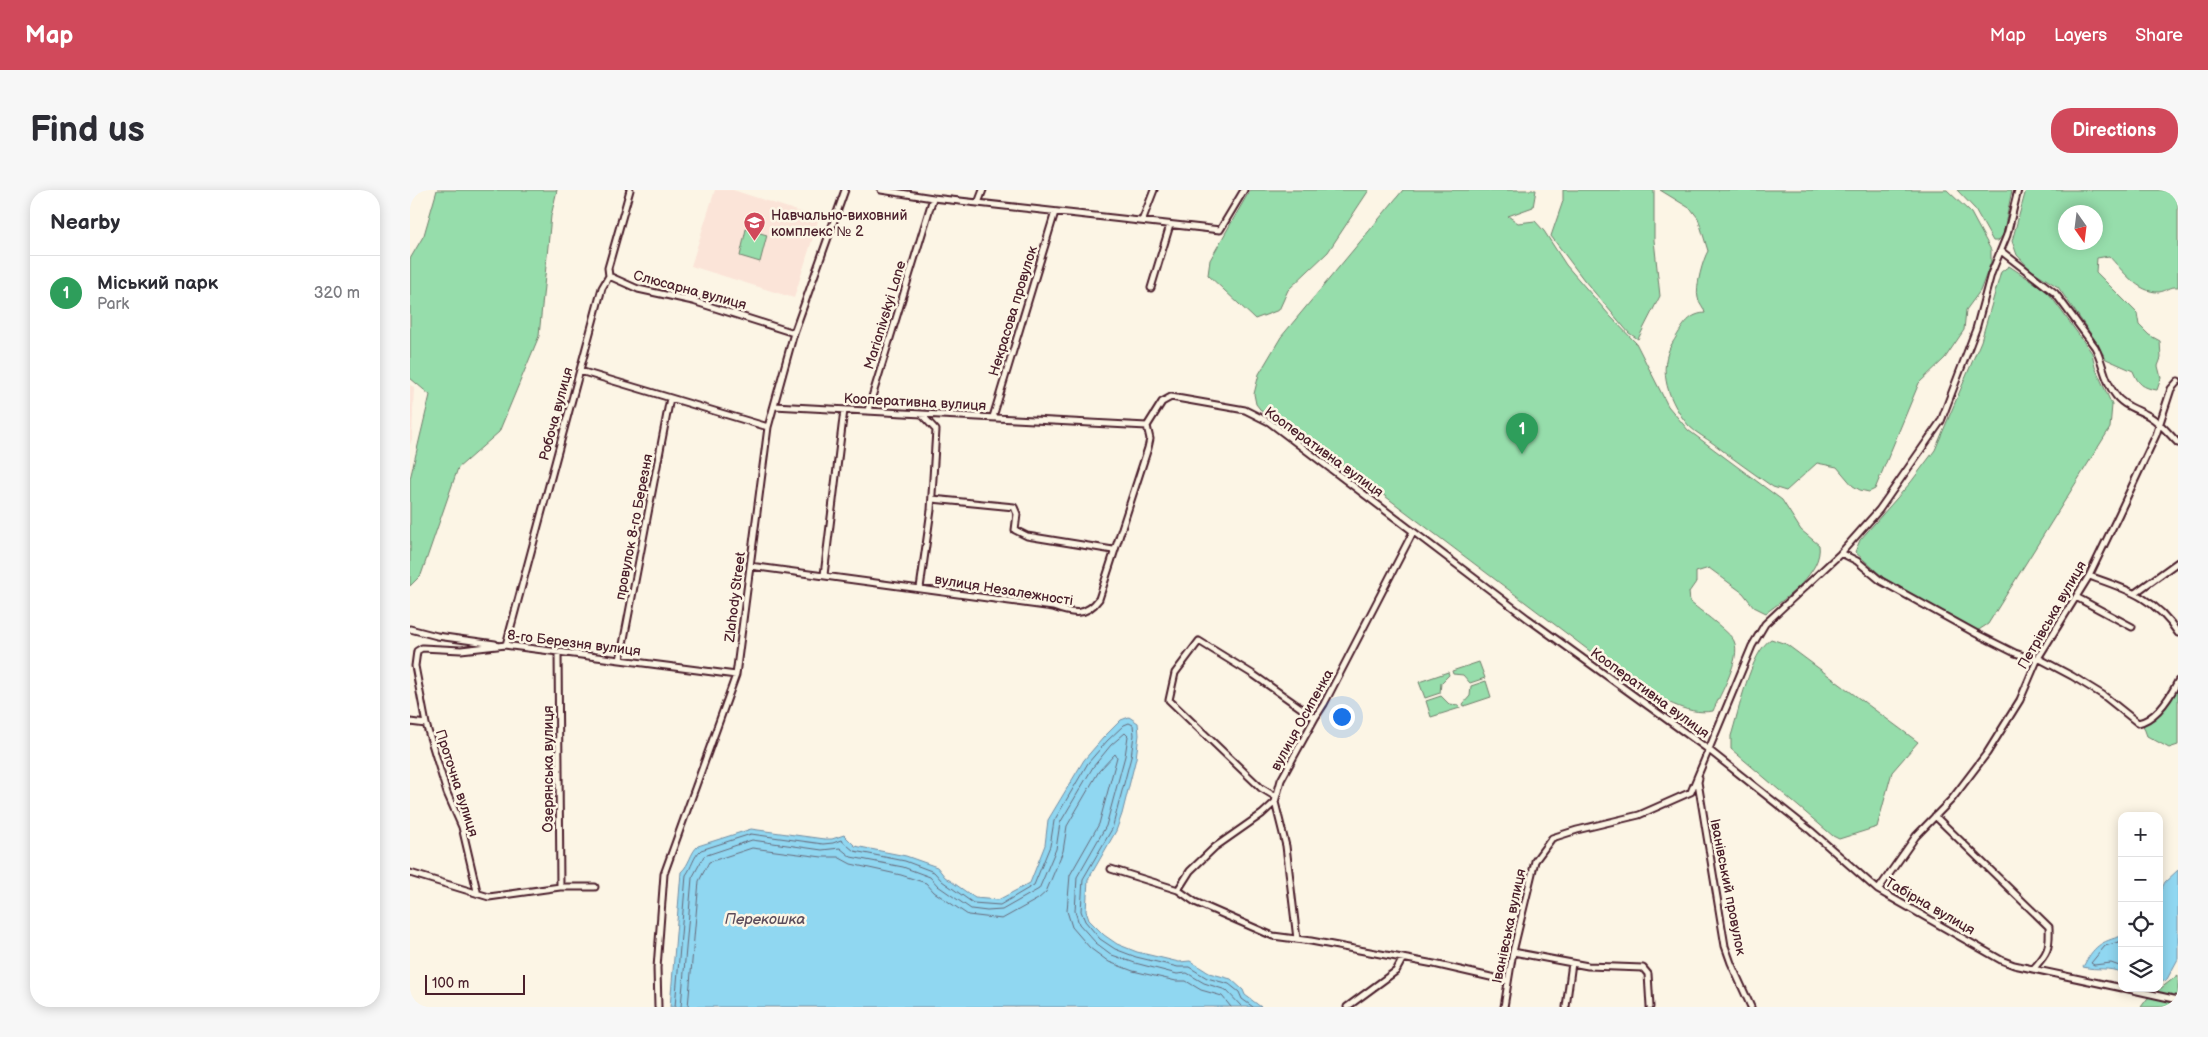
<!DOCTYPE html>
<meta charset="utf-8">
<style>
:root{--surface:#fff;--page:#f7f7f7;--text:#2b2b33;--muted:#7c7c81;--line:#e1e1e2;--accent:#d1495b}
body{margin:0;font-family:"Balsamiq Sans",sans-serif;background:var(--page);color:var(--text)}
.controls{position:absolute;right:15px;bottom:15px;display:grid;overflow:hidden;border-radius:10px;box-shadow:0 2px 12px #0003}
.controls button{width:45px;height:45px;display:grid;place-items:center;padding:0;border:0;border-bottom:1px solid var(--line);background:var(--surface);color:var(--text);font:25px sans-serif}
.compass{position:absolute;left:1648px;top:15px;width:45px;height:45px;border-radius:50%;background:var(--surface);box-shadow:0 2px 12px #0003;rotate:166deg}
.scale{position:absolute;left:15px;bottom:12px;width:100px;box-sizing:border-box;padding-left:5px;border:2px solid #4a1f2b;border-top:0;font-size:14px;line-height:18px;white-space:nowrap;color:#4a1f2b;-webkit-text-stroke:4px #fcf5e5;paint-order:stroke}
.you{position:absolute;left:931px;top:526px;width:18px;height:18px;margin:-12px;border:4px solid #fff;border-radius:50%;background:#1a73e8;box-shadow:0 0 0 8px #1a73e833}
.badge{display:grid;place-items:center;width:32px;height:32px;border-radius:50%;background:var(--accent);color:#fff;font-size:16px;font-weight:700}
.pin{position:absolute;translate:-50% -41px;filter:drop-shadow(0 1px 2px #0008)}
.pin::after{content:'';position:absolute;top:26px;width:18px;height:15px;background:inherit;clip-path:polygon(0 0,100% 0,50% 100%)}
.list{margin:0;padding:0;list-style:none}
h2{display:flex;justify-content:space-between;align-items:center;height:65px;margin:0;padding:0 20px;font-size:21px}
h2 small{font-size:16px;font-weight:400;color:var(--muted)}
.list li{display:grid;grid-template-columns:32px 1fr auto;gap:15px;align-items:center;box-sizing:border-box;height:75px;padding:0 20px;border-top:1px solid var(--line)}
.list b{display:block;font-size:19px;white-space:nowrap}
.list p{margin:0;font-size:16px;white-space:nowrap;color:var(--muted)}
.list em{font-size:16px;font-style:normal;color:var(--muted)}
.icon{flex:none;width:28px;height:28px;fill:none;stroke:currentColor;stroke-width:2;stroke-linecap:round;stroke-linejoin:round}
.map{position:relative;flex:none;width:1768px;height:817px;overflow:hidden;border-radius:20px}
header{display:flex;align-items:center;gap:30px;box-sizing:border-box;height:70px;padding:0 25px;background:var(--accent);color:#fff}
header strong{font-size:24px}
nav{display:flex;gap:28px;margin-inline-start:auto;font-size:18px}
.intro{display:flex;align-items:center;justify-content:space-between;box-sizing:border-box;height:120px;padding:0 30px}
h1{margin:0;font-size:35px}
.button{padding:12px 22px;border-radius:20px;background:var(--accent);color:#fff;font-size:18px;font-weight:700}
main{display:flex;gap:30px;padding:0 30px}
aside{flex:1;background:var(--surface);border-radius:20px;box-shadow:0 2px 12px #0003}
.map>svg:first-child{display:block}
</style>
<header>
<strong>Map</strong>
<nav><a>Map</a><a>Layers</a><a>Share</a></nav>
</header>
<div class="intro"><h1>Find us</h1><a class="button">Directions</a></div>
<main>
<aside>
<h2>Nearby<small></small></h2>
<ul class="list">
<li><span class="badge" style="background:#2e9e5b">1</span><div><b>Міський парк</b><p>Park</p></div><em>320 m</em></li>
</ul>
</aside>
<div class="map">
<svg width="1768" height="817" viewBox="0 0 1768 817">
<rect width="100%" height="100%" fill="#fcf5e5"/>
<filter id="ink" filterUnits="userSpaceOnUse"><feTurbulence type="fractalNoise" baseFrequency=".02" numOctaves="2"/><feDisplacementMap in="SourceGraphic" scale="10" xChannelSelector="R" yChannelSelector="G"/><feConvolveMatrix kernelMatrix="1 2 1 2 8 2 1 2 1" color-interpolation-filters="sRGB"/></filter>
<g filter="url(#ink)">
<!-- built -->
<path fill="#fbe4d8" d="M 305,0 L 323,0 L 409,28 L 384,108 L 281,76 Z
M 0,195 L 4,197 L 2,249 L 0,255 Z"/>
<!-- green -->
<path fill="#96ddab" stroke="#707e6b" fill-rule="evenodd" d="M 27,0 L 147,0 L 141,26 L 129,146 L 89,242 L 48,278 L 11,385 L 0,396 L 0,289 L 20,205 L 0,188 L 0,69 L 14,45 Z
M 840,0 L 959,0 L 918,62 L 878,100 L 869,120 L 845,129 L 798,85 L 800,70 Z
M 993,0 L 1126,0 L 1123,17 L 1098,26 L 1108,33 L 1125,31 L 1134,41 L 1156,75 L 1201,127 L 1226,153 L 1258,216 L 1278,240 L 1372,310 L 1391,340 L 1409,355 C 1413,382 1376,408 1356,423 L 1344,417 L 1333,403 L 1299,378 L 1286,382 L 1286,392 L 1279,402 L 1280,412 C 1288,419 1321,443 1324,451 C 1332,468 1310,504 1303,521 C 1275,526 1251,507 1226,496 L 951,288 L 878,238 L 853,223 L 846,214 L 844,204 L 849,184 L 871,147 Z
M 1153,0 L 1244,0 L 1244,50 L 1250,106 L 1228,149 L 1219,143 L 1174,90 L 1141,46 L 1153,11 Z
M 1250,0 L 1537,0 L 1561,23 L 1581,60 L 1581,72 L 1570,101 L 1556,120 L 1554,140 L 1535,168 L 1509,193 L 1465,299 L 1459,302 L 1450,300 L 1443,296 L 1427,277 L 1407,273 L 1376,301 L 1363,297 C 1343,283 1323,269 1304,254 C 1296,248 1286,243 1279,236 C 1259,213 1246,179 1263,152 C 1272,138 1277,124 1295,123 C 1294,117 1289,113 1288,108 C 1285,98 1293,69 1298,61 L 1288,28 L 1281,19 Z
M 1547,0 L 1602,0 L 1593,45 L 1588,51 L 1583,51 L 1565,19 Z
M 1616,0 L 1768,0 L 1768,97 C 1760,96 1757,101 1749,102 C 1728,103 1712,80 1699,66 L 1687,68 L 1686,82 L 1727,123 L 1729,135 L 1739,145 L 1750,151 L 1751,168 L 1748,176 L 1751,188 L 1747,200 C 1733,198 1728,194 1723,181 L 1696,169 L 1683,147 L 1648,97 L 1620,79 L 1607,65 L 1602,51 ZM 1656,22 L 1686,22 L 1686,52 L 1656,52 Z
M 336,39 L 357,45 L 350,72 L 330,66 Z
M 1599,76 L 1637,101 L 1682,163 L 1685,177 L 1702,215 L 1700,238 L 1578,434 L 1567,441 L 1474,388 L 1445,362 L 1450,350 L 1501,292 L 1525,260 L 1571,151 L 1591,82 Z
M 1361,449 L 1376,454 L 1508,552 L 1482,582 L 1467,637 L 1429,649 L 1423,646 L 1321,559 L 1321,546 C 1329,521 1340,463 1361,449 Z
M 1069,472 L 1075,488 L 1060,493 L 1053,485 L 1043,484 L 1042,481 Z
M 1038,482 L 1039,485 L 1031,493 L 1030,503 L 1015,508 L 1009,492 Z
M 1076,491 L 1081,507 L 1054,516 L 1053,514 L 1060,506 L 1061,496 Z
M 1768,496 L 1768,555 L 1759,558 L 1737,546 L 1733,535 C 1746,524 1761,513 1768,496 Z
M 1031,506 L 1039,514 L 1049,515 L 1050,518 L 1021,527 L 1016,511 Z
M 1768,785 L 1768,817 L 1731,817 L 1737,809 Z"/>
<!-- water -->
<path fill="#90d7f1" stroke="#748da2" d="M 719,527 L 728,533 L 729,545 L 726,568 L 712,624 L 706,641 L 678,690 L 676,721 L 679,730 L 694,745 L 707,754 L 727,762 L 769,772 L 780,771 L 799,783 L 821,789 L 833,800 L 835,805 L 851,817 L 260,817 L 271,682 C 280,674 280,663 288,656 L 341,639 L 414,649 L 422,649 L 434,645 L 445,656 L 496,666 L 527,677 L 535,687 L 565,708 L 588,710 L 620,693 L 635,655 L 638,630 L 674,570 L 693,548 L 711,530 Z
M 1768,680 L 1768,769 L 1756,791 L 1749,789 L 1749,704 L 1755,692 Z
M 1712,746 L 1712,783 C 1698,776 1688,781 1673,777 C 1684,756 1690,752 1712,746 Z"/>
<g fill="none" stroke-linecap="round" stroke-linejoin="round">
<!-- shore -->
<path stroke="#66697a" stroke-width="1" d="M 1712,751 L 1695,756 L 1681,773 L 1684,775 L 1701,773 L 1712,777
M 265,817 L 276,685 C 282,677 283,667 291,660 L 341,644 L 413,654 L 423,653 L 431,650 L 444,661 L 495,671 L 524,682 L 532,691 L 563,713 L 590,715 L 624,695 L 640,656 L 644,631 L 678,573 L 697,551 L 714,535 L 719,533 L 723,535 L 724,545 L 721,567 L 702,639 L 673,689 L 671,721 L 675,731 L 690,749 L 705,759 L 726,767 L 768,777 L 779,777 L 797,788 L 819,794 L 829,802 L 832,809 L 843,817
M 271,817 L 282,688 L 294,666 L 342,650 L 412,660 L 430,658 L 441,667 L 493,677 L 520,687 L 528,696 L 561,719 L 577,721 L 592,720 L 629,699 L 646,659 L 650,633 L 683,577 L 701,555 L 715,543 L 718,546 L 715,566 L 696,636 L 667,687 L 665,721 L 669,734 L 686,753 L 702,765 L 725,773 L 767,784 L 777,783 L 794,793 L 816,800 L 832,817
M 278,817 L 289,691 L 299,672 L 342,658 L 412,667 L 428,667 L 441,674 L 491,685 L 516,693 L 524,702 L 558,725 L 592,729 L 628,709 L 636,702 L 653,661 L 657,636 L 689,581 L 705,564 L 707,567 L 689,634 L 660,685 L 657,721 L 662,737 L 680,758 L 699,772 L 723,781 L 766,791 L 776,791 L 791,800 L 812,806 L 821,817"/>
<defs>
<path id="street" d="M 471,0 L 523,8 L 810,40 L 834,0
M 568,13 L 573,0
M 732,31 L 744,0
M 1591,61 L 1645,103 L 1685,157 C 1693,172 1694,189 1704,203 C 1712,216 1727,219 1739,226 C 1751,233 1759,244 1768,253
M 199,86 L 228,99 L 283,111 L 384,143
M 741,98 L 760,35
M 170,181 L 358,237
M 364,216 L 737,236
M 458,220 L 523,8
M 583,227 L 645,22
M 737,236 L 752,212 L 761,207 L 835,220 L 859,232 L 1117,428 L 1299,560 L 1401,641 L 1468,700 L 1591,770 L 1604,775 L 1712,798
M 522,309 L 604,317 L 607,324 L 605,340 L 617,346 L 703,360
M 1431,363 L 1447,371 L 1471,391 L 1567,444 L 1605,463 L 1620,468 L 1628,468 L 1662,486 L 1693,505 L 1728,533 C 1747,529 1760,507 1768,491
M 340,376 L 643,417 C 662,424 676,427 689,409 L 738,258 L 740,249 L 737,236
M 414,385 L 434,220
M 1679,386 C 1716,399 1745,407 1768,443
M 510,398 L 521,320 L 526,240 L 513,226
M 1725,403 L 1768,372
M 1666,407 L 1722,437
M 0,439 L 27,446 L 85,454
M 94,455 L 326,485
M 148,462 L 150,697
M 210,470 L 260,208
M 0,532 L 16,534
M 1289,588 L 1288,592 L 1315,756 L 1321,773 L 1341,817
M 866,607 L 851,598 L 759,510 L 765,483 L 789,451 L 844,485 L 905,528
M 865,612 L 876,656 L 887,749
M 1525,626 L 1639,737 C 1640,758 1638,763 1623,779
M 701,679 L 768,700 L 785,712 L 863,746 L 901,751 L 1024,774 L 1098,791
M 0,683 L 79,707 L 150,697 L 185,697
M 768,700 L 780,681 L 805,657 L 852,624 L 865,612 L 871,590 L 905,528 L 914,514 L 1003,342
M 1468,700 L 1506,646 L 1542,609 L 1577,563 L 1610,510 L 1628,468 L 1679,386 L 1709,324 L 1746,245 L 1761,199 L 1768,191
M 67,701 L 52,637 L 37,603 L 16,534 L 5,476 L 7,461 L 12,458 L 51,460 L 96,455 L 192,98 L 199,86 L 198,78 L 220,0
M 1103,762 L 1178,776 L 1233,778 L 1238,784 L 1240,817
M 1714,798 L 1768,810
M 248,817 L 247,778 L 254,684 L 326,485 L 358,237 L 384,143 L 435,0
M 937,817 L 986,781 L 993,768
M 1094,817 L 1103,762 L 1125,671 L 1142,648 L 1167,640 L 1229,625 L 1281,602 L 1342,456 L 1355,434 L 1430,364 L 1469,320 L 1531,231 L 1566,139 L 1581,84 L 1597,45 L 1608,0
M 1156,817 L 1162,773"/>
</defs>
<!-- street casing -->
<use href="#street" stroke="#4a1f2b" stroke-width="9"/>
<!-- street -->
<use href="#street" stroke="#fcf5e5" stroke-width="5"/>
</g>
</g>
<!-- icons -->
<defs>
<symbol id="school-pin" viewBox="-11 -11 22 30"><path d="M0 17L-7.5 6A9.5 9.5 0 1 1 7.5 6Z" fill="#d1495b" stroke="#fcf5e5"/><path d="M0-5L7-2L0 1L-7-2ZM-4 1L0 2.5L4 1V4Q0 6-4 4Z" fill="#fff"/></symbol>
</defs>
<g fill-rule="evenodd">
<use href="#school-pin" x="332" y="20" width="25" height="34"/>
</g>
<g text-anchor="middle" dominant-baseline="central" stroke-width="5" stroke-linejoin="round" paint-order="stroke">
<!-- poi labels -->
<g font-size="14" fill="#4a1f2b" stroke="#fcf5e5" text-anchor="start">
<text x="361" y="25">Навчально-виховний<tspan x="361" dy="16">комплекс № 2</tspan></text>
</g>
<!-- street labels -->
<g font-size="14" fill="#4a1f2b" stroke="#fcf5e5">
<text transform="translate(280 100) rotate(15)">Слюсарна вулиця</text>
<text transform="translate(603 121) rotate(-73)">Некрасова провулок</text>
<text transform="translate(475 125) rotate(-73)">Marianivskyi Lane</text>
<text transform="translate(505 212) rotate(3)">Кооперативна вулиця</text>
<text transform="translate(146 224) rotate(-75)">Робоча вулиця</text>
<text transform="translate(914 262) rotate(36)">Кооперативна вулиця</text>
<text transform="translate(224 337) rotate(-79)">провулок 8-го Березня</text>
<text transform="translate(594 400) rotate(9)">вулиця Незалежності</text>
<text transform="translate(325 407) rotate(-83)">Zlahody Street</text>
<text transform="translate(1642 425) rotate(-60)">Петрівська вулиця</text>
<text transform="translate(164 453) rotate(7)">8-го Березня вулиця</text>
<text transform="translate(1240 503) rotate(36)">Кооперативна вулиця</text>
<text transform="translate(892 530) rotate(-61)">вулиця Осипенка</text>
<text transform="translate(138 579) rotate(-90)">Озерянська вулиця</text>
<text transform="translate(47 593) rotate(72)">Проточна вулиця</text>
<text transform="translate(1318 697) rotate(79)">Іванівський провулок</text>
<text transform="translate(1520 716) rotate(30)">Табірна вулиця</text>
<text transform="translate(1099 736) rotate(-78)">Іванівська вулиця</text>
</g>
<!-- water labels -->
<g font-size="15" font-style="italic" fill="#5c4d5c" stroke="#fcf5e5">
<text x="355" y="729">Перекошка</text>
</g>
</g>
</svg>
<div class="controls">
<button>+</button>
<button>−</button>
<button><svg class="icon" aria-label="locate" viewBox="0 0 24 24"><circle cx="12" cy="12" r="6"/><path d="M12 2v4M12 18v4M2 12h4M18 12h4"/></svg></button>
<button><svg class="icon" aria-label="layers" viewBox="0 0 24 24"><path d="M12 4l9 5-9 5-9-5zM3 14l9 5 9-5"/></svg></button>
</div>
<svg class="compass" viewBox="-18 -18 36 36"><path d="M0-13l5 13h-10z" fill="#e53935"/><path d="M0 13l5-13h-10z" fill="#7c7c81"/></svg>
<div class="scale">100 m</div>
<div class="you"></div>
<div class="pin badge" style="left:1112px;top:264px;background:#2e9e5b">1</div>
</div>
</main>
